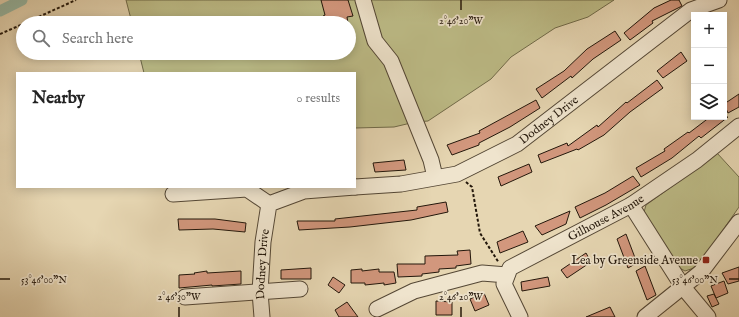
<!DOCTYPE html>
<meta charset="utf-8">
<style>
:root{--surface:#fff;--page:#f6f6f6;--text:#222;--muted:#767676;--line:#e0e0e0}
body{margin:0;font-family:"IM FELL English",serif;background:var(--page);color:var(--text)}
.controls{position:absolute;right:12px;top:12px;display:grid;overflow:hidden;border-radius:0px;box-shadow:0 2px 10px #0003}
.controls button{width:36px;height:36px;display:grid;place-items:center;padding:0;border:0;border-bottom:1px solid var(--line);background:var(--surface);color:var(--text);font:20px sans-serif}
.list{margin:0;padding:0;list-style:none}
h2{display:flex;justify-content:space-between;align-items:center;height:52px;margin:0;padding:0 16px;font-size:17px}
h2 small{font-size:13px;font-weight:400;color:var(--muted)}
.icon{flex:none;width:22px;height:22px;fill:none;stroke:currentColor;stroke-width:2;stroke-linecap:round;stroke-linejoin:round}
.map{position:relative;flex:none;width:739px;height:317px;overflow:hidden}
.search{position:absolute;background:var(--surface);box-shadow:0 2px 10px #0003;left:16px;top:16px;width:340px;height:44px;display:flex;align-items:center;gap:10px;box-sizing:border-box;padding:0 14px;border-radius:22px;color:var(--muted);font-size:15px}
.panel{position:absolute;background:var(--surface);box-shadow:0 2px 10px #0003;left:16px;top:72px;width:340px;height:116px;border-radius:0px}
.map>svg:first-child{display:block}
</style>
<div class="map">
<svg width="739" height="317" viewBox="0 0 739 317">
<rect width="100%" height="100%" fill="#e6d6b2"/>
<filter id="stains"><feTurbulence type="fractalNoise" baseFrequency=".005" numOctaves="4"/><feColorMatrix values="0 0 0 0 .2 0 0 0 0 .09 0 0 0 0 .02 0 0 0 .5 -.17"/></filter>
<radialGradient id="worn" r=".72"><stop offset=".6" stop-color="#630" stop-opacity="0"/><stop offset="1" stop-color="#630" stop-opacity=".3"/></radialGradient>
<!-- green -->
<path fill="#bdbc87" stroke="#706a49" d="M 126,0 L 614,0 L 588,17 L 555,28 L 511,57 L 491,79 L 428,121 L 415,122 L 394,127 L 355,128 L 355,73 L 144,73 L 139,53 L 349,53 L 349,23 L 132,23 Z
M 717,153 L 739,177 L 739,207 L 709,250 L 694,268 L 685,271 L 676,266 L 645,219 L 644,212 L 646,205 L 696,169 Z"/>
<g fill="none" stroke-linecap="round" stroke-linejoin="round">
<!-- canal -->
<path stroke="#98baa6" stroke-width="11" d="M 0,11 L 22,0"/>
</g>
<!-- building -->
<path fill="#d2977d" stroke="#23170b" d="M 321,0 L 348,0 L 353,16 L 347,17 L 348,23 L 326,23 L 323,16 L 325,15 Z
M 671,0 L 679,0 L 682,6 L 652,21 L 653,23 L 630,40 L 624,33 L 654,8 Z
M 615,31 L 621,40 L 593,59 L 572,78 L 571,76 L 542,98 L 536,89 L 564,71 L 587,49 Z
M 681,52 L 687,61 L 663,78 L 657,71 Z
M 657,80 L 663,88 L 630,112 L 604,135 L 578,150 L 577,149 L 541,163 L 538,155 L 567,143 L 568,146 L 597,125 L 598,127 L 626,102 L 627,103 Z
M 739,94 L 739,107 L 728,113 L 724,104 Z
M 536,100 L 540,108 L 510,127 L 479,143 L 479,145 L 452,155 L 447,145 L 480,133 L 479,131 Z
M 710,117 L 728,117 L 701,138 L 699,136 L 672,158 L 641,177 L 636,168 L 665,151 L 664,149 L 688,132 L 689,133 Z
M 404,160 L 406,170 L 375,172 L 373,163 Z
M 529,164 L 532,172 L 501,186 L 498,177 Z
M 633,176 L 640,185 L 606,205 L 580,218 L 575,207 L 605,193 Z
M 446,202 L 448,212 L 411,220 L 350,227 L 299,230 L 297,221 L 335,221 L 335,219 L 417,210 L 417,207 Z
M 570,211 L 566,224 L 542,235 L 535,226 Z
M 178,219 L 215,219 L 246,223 L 245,232 L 213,229 L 179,230 Z
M 523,231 L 528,242 L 500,253 L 497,242 Z
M 626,234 L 637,263 L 628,268 L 617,239 Z
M 470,250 L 471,264 L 456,266 L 456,268 L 439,269 L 439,272 L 422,274 L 422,276 L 398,277 L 397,264 L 425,264 L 425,256 L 458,255 L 457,251 Z
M 586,253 L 591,262 L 567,278 L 561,270 Z
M 645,266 L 656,295 L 647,300 L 636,271 Z
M 739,267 L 739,281 L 728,284 L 722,273 Z
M 311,268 L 311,279 L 281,279 L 281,270 Z
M 362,269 L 362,271 L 379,269 L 379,272 L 394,272 L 396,283 L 384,285 L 384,283 L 365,285 L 365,283 L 351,283 L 351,270 Z
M 207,271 L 207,273 L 241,271 L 241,284 L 212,286 L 212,285 L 179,288 L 179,275 L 195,274 L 194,273 Z
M 333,277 L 345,285 L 339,293 L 328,285 Z
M 548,277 L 550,286 L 522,291 L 521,282 Z
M 724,281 L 728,293 L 716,298 L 711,286 Z
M 484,293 L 489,305 L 475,311 L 470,299 Z
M 714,294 L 719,304 L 712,307 L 707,296 Z
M 436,301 L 452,302 L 452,315 L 436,315 Z
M 347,302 L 358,317 L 339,317 L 335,310 Z
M 610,307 L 615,317 L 586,317 Z"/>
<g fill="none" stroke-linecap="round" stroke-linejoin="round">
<defs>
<g id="minor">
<path d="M 363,0 L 375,41 L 391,61 L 431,160 L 435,177"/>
<path id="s1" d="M 355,187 L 401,184 L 457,174 L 517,144 L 691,10 L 719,0"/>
<path d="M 173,194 L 247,189 L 269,204"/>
<path d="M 631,205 L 683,287 L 708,317"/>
<path d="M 185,297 L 300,289"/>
<path d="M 377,309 L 414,291 L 482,273 L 507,275"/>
<path id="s2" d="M 262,317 L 260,292 L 263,242 L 269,204 L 304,191 L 355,187"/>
<path id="s3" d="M 520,317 L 504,284 L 510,268 L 631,205 L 697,160 L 739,126"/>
<path d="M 645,317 L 701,272 L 739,222"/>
</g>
</defs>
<!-- minor casing -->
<use href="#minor" stroke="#544735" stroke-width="17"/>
<!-- path -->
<path stroke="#23170b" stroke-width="2" stroke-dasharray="3 2" stroke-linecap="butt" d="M 25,23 L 76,0
M 0,34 L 23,24
M 466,182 L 472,187 L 480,233 L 499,263"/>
<!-- minor -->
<use href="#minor" stroke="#efe4cd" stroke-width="15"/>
</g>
<!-- ticks -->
<path fill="none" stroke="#23170b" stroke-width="1.5" d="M 461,0 L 461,10M 0,279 L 10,279M 729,279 L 739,279M 179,307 L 179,317M 461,307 L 461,317"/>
<!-- markers -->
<rect fill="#8f2418" stroke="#efe4cd" stroke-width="1.5" x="702" y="256" width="8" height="8" rx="2"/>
<g text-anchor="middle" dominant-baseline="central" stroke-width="3.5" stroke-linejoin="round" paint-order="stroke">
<!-- street labels -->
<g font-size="12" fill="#23170b" stroke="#efe4cd">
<text stroke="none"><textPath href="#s1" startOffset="210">Dodney Drive</textPath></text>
<text stroke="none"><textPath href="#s3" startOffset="162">Gilhouse Avenue</textPath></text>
<text stroke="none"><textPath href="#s2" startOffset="53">Dodney Drive</textPath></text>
</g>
<!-- poi labels -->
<g font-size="12" fill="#23170b" stroke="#efe4cd" text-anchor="end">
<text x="698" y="260">Lea by Greenside Avenue</text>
</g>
</g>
<g font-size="10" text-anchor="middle" fill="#23170b" stroke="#efe4cd" stroke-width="3.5" stroke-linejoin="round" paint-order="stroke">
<text x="461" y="24">2°46'20"W</text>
<text x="44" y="283">53°46'00"N</text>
<text x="695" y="283">53°46'00"N</text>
<text x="179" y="300">2°46'30"W</text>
<text x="461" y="300">2°46'20"W</text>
</g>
<rect width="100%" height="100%" filter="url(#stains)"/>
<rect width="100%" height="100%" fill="url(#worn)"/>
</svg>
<div class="controls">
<button>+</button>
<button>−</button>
<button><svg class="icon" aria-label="layers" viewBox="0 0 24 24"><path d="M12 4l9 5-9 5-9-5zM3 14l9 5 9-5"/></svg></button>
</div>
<div class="search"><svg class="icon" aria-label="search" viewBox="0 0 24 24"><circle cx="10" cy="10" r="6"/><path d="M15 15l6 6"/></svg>Search here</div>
<section class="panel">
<h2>Nearby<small>0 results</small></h2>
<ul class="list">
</ul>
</section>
</div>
